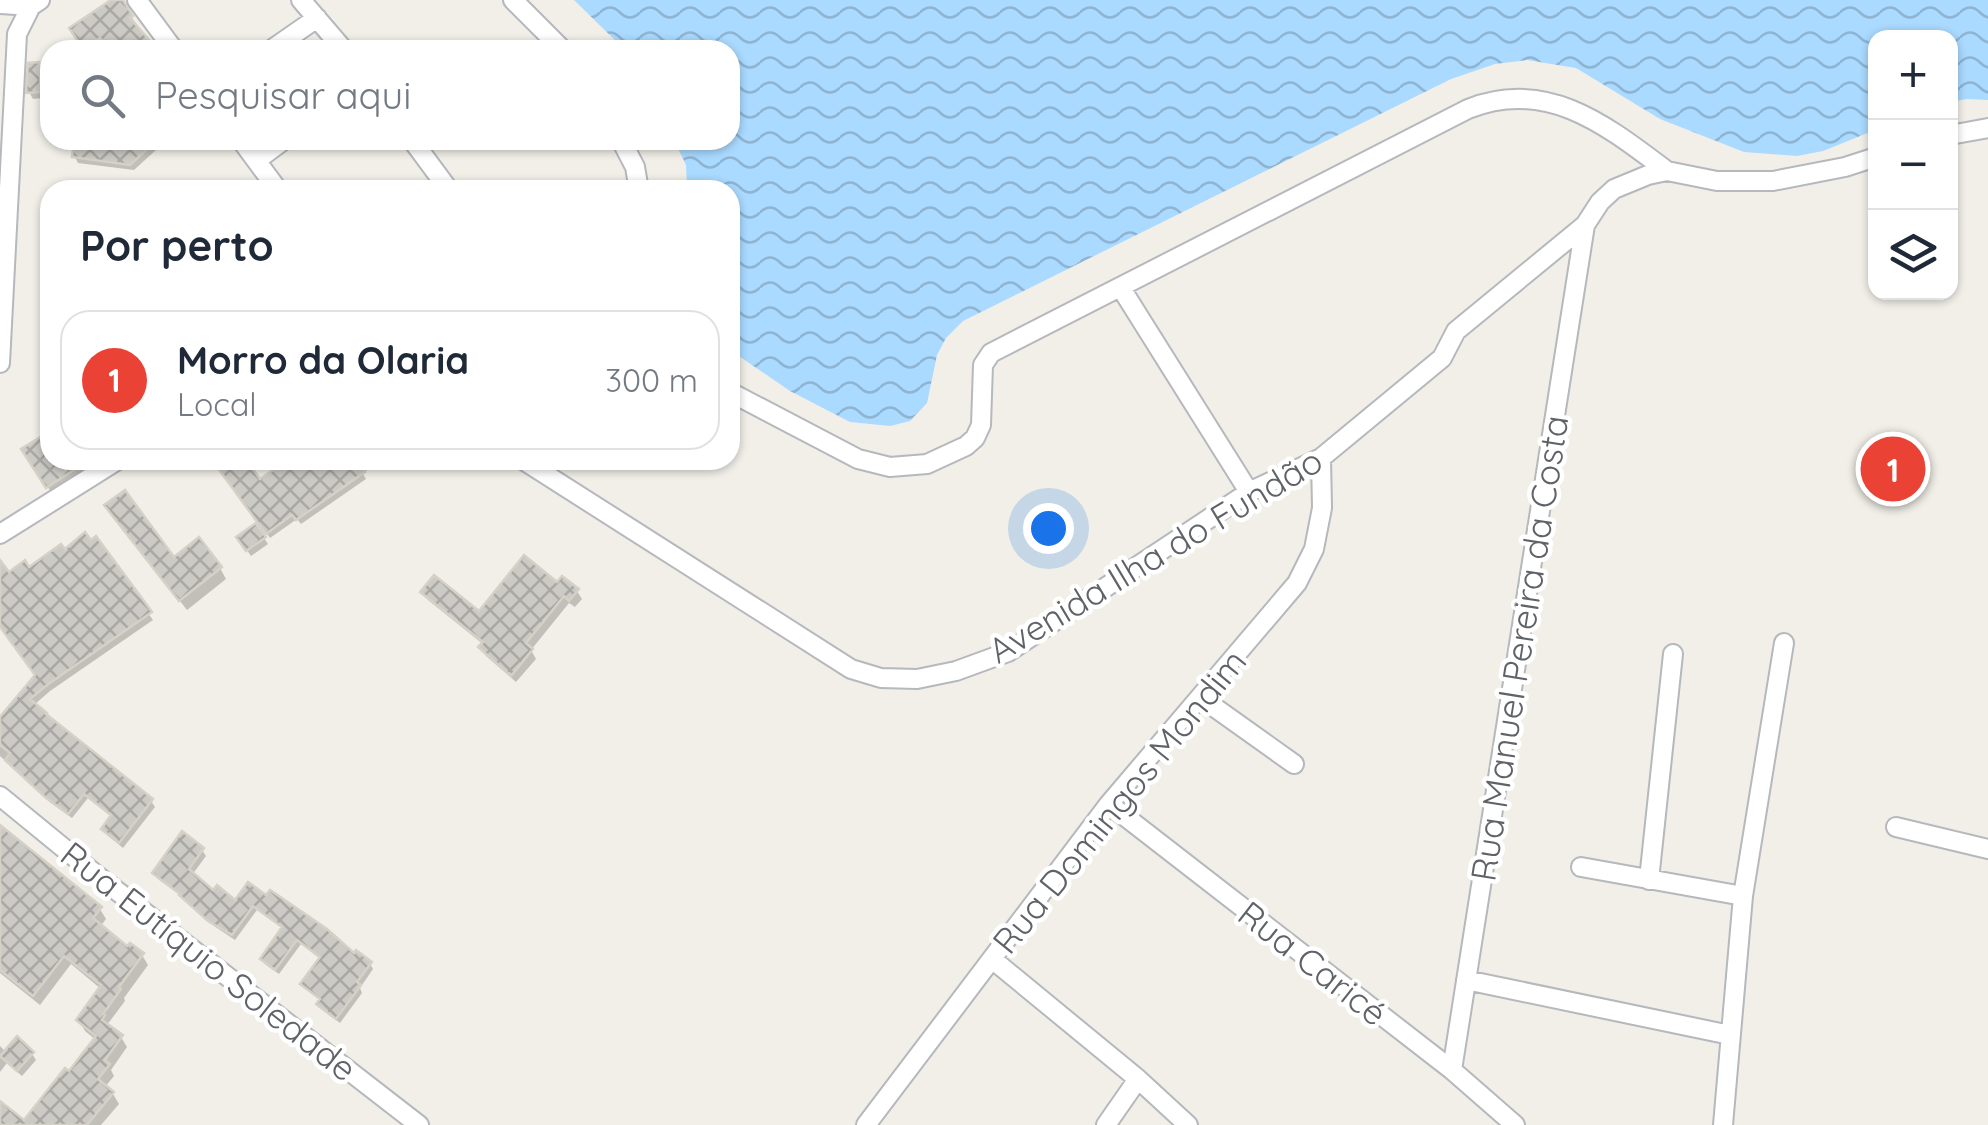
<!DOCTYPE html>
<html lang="pt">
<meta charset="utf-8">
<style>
:root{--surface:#fff;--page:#f2f2f3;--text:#1f2937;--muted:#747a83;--line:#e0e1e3;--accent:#ea4335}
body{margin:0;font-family:Quicksand,sans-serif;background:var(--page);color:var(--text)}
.controls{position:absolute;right:30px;top:30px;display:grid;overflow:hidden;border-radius:20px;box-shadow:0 2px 8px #0004}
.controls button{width:90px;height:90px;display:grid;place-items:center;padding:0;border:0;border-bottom:2px solid var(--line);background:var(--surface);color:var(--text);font:50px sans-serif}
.you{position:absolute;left:1048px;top:528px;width:35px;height:35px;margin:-25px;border:8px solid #fff;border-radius:50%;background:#1a73e8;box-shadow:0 0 0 15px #1a73e833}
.badge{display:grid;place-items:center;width:65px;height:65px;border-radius:50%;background:var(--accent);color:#fff;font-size:32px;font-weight:700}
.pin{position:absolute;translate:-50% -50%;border:5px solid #fff;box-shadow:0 2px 10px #0006}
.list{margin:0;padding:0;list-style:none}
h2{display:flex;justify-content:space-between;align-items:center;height:130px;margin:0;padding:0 40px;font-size:42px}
h2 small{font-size:32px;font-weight:400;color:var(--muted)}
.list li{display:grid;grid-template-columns:65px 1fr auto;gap:30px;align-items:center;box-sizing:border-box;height:140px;margin:0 20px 20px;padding:0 20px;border:2px solid var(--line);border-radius:30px}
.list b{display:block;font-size:38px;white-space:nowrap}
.list p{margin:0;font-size:32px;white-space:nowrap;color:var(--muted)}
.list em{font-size:32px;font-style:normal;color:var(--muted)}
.icon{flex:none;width:55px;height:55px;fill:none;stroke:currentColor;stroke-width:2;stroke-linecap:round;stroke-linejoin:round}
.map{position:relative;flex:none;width:1988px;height:1125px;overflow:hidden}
.search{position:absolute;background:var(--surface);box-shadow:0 2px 8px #0004;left:40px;top:40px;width:700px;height:110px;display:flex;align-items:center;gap:25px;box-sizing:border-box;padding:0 35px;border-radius:30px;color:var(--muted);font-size:38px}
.panel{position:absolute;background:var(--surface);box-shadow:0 2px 8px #0004;left:40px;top:180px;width:700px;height:290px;border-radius:30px}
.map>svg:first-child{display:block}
</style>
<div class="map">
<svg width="1988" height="1125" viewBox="0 0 1988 1125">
<defs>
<pattern id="water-waves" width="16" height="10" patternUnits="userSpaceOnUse" patternTransform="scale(2.5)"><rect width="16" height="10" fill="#aadaff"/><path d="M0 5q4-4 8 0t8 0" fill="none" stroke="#8eb4d2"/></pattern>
<pattern id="building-cross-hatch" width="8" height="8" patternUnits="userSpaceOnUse" patternTransform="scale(2.5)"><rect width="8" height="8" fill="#cccac5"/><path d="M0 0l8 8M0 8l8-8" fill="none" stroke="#a9a8a4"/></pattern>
</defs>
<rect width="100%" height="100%" fill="#f1efe8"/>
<!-- water -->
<path fill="url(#water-waves)" d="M 574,0 L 1988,0 L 1988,100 L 1966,99 L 1951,102 L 1950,38 L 1876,38 L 1875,130 L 1823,151 L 1797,156 L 1744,152 L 1660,119 L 1576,68 L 1527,60 L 1495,64 L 1451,79 L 963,321 L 946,338 L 937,355 L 927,403 L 910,421 L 890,426 L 850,422 L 790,391 L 730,350 L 730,190 L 687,190 L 686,165 L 674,140 L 730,140 L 730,50 L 625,50 Z"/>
<!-- shadow -->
<path fill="#0003" d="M 116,0 L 120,0 L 154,50 L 111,50 L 105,43 L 95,50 L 86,50 L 72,29 Z
M 37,65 L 41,72 L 43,98 L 33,99 L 29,92 Z
M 77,140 L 167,140 L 134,170 L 78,163 L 75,157 Z
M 50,434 L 50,460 L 90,460 L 96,470 L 54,497 L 25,450 Z
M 214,460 L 243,460 L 260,482 L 286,463 L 284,460 L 377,460 L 363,474 L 366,479 L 301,524 L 297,519 L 270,538 Z
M 113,516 L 174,560 L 220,568 L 226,579 L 187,610 Z
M 256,526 L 268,544 L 251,556 L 239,538 Z
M 96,540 L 153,620 L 50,691 L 34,705 L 151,801 L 155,807 L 123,848 L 107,835 L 104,829 L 112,817 L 88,798 L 72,818 L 51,803 L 0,756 L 0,716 L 3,713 L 5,715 L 37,675 L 0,624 L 0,577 L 29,570 Z
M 557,586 L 577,591 L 582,599 L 575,607 L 569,603 L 531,650 L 536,659 L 516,682 L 486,656 L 481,648 L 484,645 L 428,600 L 423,592 L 479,615 Z
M 0,828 L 100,909 L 106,919 L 100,927 L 128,950 L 142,955 L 148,965 L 124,998 L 125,1001 L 107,1025 L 121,1037 L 127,1047 L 111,1070 L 114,1076 L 105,1087 L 113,1094 L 119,1104 L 101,1125 L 0,1125 L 0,1111 L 24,1123 L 70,1074 L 96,1040 L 85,1031 L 79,1020 L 101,989 L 71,964 L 40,1005 L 0,973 Z
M 202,850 L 206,856 L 192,875 L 213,893 L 236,904 L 249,885 L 355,957 L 370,964 L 373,969 L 360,988 L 362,993 L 340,1023 L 323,1010 L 319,1004 L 322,1001 L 307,990 L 303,984 L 322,960 L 301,944 L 279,974 L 266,965 L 263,959 L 284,929 L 257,910 L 235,940 L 214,926 L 183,897 L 158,879 L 155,873 Z
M 0,1046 L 6,1052 L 32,1054 L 36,1060 L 22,1076 L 7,1063 L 0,1072 Z"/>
<!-- building -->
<path fill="url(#building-cross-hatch)" stroke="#d6d1c6" stroke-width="2.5" d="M 111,0 L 123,0 L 133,16 L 130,18 L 158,50 L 110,50 L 100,38 L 83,49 L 69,28 Z
M 39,62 L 41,92 L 26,93 L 28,63 Z
M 74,140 L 157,140 L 130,165 L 72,157 Z
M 50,431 L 50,460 L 89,460 L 46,488 L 21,449 Z
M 212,460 L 247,460 L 260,479 L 287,460 L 356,460 L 365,472 L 296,520 L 292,515 L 266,534 Z
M 125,490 L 174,557 L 199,537 L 222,567 L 179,601 L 104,505 Z
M 256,523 L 266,537 L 246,551 L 236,537 Z
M 85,532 L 91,540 L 96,536 L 152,612 L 47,685 L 30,699 L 47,713 L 46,714 L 153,799 L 119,843 L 101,829 L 111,815 L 84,794 L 68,814 L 45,797 L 5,760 L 10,753 L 0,745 L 0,717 L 35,675 L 0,627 L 0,560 L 9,572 L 25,560 L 29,567 L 61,544 L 65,549 Z
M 524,555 L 557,582 L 562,576 L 579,589 L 569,601 L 564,596 L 526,643 L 533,649 L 511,676 L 478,647 L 483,642 L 420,592 L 434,575 L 479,611 Z
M 0,825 L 102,907 L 93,918 L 127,946 L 130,943 L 144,953 L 119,987 L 121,989 L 103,1014 L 105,1015 L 102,1020 L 123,1035 L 105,1060 L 110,1064 L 98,1079 L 114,1092 L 87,1125 L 0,1125 L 0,1101 L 24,1120 L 65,1068 L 69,1071 L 96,1036 L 76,1020 L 101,985 L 64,956 L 33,996 L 0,970 Z
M 182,831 L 204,848 L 189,869 L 213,890 L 217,885 L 235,900 L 248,882 L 266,895 L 270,890 L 327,929 L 354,953 L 356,950 L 372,962 L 357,982 L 361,985 L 336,1019 L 316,1004 L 320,999 L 300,984 L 320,957 L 297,940 L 275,970 L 260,959 L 282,927 L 253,906 L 232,935 L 208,921 L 179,895 L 180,894 L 152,873 Z
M 17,1036 L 34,1052 L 17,1071 L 0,1056 Z"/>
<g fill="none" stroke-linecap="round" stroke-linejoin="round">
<defs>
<path id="minor" d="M 137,0 L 174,50
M 301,0 L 344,50
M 513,0 L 563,50
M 0,4 L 31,6 L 40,0
M 271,50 L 317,18
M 1950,135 L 1988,128
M 241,140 L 278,190
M 412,140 L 449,190
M 621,140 L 635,167 L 639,190
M 257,160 L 284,140
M 1121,288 L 1249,492
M 0,363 L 17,34 L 31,6
M 730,392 L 858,459 L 890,467 L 927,464 L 966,446 L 975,438 L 981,425 L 983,365 L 991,353 L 1468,109 C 1547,77 1607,126 1667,171
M 523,460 L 851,669 L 881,678 L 917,679 L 956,671 L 1008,652 L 1249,492 L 1321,458 L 1442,358 L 1456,331 L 1585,225 L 1600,202 L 1614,189 L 1648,175 L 1667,171 L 1717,181 L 1773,181 L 1845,167 L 1876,157
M 0,534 L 118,460
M 1200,697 L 1294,764
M 0,796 L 99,877 L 419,1125
M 1109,804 L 1452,1070 L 1515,1125
M 1896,827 L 1988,849
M 1581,867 L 1743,896
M 1649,880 L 1673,654
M 992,959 L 1138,1079 L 1188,1125
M 1466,980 L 1730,1035
M 1452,1070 L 1585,225
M 866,1125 L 1109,804 L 1297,583 L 1314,549 L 1322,508 L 1321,458
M 1106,1125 L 1138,1079
M 1723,1125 L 1743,896 L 1784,643"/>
</defs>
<!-- minor casing -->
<use href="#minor" stroke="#b5b8bc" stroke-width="22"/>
<!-- minor -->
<use href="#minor" stroke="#fff" stroke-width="18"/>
</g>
<g text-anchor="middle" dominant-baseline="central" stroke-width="9" stroke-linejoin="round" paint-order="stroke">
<!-- street labels -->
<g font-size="35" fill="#5f6368" stroke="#fff">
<text transform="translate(1155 555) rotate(-31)">Avenida Ilha do Fundão</text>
<text transform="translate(1519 648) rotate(-81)">Rua Manuel Pereira da Costa</text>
<text transform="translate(1119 801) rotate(-51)">Rua Domingos Mondim</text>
<text transform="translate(209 961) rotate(38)">Rua Eutíquio Soledade</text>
<text transform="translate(1313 963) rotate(38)">Rua Caricé</text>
</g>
</g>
</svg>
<div class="controls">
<button>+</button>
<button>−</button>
<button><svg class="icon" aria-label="layers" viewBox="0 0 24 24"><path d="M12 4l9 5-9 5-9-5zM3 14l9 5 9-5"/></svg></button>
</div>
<div class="you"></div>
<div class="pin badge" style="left:1893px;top:469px">1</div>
<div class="search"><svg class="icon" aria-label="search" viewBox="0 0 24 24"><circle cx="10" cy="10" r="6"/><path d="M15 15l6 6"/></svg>Pesquisar aqui</div>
<section class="panel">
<h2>Por perto<small></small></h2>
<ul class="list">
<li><span class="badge">1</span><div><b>Morro da Olaria</b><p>Local</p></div><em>300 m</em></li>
</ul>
</section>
</div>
